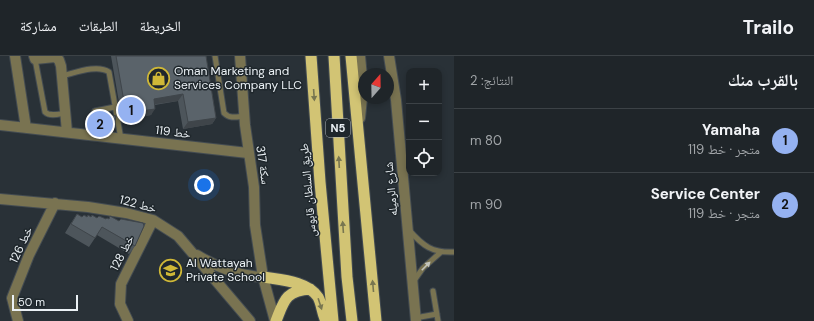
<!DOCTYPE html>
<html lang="ar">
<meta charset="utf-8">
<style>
:root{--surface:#1f2529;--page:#272d31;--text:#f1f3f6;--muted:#a1a5a8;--line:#3c4246;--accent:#95b2f1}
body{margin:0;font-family:"DM Sans","Noto Naskh Arabic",sans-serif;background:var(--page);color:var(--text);direction:rtl}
.controls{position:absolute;right:12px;top:12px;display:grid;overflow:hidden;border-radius:8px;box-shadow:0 2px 6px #0003}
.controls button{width:36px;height:36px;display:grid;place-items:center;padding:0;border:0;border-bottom:1px solid var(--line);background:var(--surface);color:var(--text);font:20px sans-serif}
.compass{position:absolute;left:358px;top:12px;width:36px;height:36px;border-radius:50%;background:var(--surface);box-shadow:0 2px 6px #0003;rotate:20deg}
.scale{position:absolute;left:12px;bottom:10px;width:66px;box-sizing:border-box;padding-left:4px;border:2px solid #ebf1f5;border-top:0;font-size:11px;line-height:14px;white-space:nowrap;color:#ebf1f5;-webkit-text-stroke:3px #1f272c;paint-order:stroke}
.you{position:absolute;left:204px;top:129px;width:14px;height:14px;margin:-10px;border:3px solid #fff;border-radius:50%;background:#1a73e8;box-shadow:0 0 0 6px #1a73e833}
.badge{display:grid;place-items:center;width:26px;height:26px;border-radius:50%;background:var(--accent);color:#111;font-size:13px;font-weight:700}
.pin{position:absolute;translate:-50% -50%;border:2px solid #fff;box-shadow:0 1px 4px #0006}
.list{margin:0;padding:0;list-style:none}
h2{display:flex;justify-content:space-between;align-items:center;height:52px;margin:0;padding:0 16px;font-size:17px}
h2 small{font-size:13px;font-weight:400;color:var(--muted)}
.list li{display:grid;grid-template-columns:26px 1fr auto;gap:12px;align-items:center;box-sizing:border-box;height:64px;padding:0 16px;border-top:1px solid var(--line)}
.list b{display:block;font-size:15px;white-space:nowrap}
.list p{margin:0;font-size:13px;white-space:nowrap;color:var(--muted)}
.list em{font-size:13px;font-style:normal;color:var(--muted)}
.icon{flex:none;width:22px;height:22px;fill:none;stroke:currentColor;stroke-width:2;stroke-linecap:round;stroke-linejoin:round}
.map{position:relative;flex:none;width:454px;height:265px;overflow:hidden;direction:ltr}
header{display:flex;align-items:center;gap:24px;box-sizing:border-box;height:56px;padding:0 20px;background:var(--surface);border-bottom:1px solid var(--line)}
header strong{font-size:19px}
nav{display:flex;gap:22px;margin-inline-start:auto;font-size:14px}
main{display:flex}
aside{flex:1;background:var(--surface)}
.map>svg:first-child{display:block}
</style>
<header>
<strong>Trailo</strong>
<nav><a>الخريطة</a><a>الطبقات</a><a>مشاركة</a></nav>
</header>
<main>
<aside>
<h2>بالقرب منك<small>النتائج: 2</small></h2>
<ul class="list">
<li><span class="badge">1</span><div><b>Yamaha</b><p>متجر · خط 119</p></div><em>80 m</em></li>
<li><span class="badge">2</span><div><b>Service Center</b><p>متجر · خط 119</p></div><em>90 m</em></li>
</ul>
</aside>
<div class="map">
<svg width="454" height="265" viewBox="0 0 454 265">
<rect width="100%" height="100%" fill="#293137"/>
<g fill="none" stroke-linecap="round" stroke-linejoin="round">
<defs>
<path id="service" d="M 215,0 L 224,57 C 230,63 236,61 244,60
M 35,3 L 45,56 C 50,61 59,58 65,57
M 62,20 C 75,17 97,8 109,16 L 121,83
M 95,55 L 115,51
M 409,174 C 423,190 432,197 454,196
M 413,226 L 423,212 L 441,196
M 433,235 L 438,265
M 415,262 L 437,258"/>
<path id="minor" d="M 15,0 L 26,72
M 34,0 L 35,3 L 55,1 L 59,4 L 61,10 L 67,76
M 0,69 L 248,97
M 0,143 L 88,151 L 126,157 L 153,164 L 178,180 L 250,265
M 197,199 C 218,212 239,220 263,221 L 275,265
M 18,265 L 12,242 L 29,199 L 55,147
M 128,265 L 120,248 L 121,228 L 153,164"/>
<path id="tertiary" d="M 240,0 L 245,69 L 254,131 L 255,169 L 263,221
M 389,0 L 396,44 L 416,265
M 360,62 L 363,32 L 360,0"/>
<path id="trunk" d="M 311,0 L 320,126 L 333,265
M 334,0 L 347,221 L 352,265
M 351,0 L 376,265
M 263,221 C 281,224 307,225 318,241 C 322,248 322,258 326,265
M 276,265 C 284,245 285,235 310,233"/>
</defs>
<!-- service casing -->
<use href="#service" stroke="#444c52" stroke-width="7"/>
<!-- minor casing -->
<use href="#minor" stroke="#444c52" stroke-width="12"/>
<!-- tertiary casing -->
<use href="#tertiary" stroke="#444c52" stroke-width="12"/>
<!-- trunk casing -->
<use href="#trunk" stroke="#444c52" stroke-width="13"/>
<!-- service -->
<use href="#service" stroke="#797351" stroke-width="5"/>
<!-- minor -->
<use href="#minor" stroke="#797351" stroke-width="10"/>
<!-- tertiary -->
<use href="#tertiary" stroke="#797351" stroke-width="10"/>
<!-- trunk -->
<use href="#trunk" stroke="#d2c474" stroke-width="11"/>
</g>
<!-- wall -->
<path fill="#4d555b" d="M 111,0 L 206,0 L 216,62 L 212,68 L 183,73 L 178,45 L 155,49 L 151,59 L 122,64 Z
M 91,56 L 114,72 L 112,75 L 86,72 L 88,59 Z
M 77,158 L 82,161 L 84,159 L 135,190 L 129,198 L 97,179 L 89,191 L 65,177 L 71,167 Z"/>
<!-- shaded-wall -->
<path fill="#3f454a" d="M 183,38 L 178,45 L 149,49 L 154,43 Z
M 155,53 L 151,59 L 122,64 L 126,57 Z
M 216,62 L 212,68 L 183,73 L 188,66 Z
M 88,68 L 114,72 L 112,75 L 86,72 Z"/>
<!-- building -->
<path fill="#5a636a" stroke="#3f454a" d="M 116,0 L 206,0 L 216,62 L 188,66 L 183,38 L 154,43 L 155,53 L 126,57 Z
M 91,56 L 116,60 L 114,72 L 88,68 Z
M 77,158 L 82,161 L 84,159 L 87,161 L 88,159 L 91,161 L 92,159 L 97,162 L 99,160 L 106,163 L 107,162 L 109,163 L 110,160 L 119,165 L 121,163 L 143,167 L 144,170 L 135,190 L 102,171 L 95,182 L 71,168 Z"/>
<!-- one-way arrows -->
<defs><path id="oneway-solid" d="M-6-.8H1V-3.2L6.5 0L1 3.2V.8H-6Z"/></defs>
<g fill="#787650">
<use href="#oneway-solid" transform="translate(314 39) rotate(86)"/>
<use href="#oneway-solid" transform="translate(339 106) rotate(-93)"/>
<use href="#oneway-solid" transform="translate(343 171) rotate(-94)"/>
<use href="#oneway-solid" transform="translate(373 230) rotate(-95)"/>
<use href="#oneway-solid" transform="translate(320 248) rotate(72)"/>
</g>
<use fill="#c3c5bc" href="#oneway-solid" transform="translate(426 210) rotate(-45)"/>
<!-- icons -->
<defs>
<symbol id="shop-ring" viewBox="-11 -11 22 22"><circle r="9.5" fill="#1f272c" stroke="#cfb837" stroke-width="1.5"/><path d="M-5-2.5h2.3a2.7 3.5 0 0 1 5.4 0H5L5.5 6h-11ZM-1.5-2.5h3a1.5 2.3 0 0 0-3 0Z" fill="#cfb837"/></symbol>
<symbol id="school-ring" viewBox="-11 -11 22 22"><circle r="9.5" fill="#1f272c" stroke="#cfb837" stroke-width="1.5"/><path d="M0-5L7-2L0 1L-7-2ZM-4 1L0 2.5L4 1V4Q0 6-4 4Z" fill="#cfb837"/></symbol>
</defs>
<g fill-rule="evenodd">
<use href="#shop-ring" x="146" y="10" width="25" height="25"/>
<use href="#school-ring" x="158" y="202" width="25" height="25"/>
</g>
<g text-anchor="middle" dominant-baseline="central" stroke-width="3" stroke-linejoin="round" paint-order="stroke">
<!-- shield labels -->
<rect fill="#1f272c" stroke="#aeb4b9" stroke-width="1" x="326" y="63" width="24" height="18" rx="3"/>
<g font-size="11" font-weight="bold" fill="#ebf1f5">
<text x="338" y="72">N5</text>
</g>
<!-- poi labels -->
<g font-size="12" fill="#ebf1f5" stroke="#1f272c" text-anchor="start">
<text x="174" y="15">Oman Marketing and<tspan x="174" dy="14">Services Company LLC</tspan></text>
<text x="186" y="207">Al Wattayah<tspan x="186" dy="14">Private School</tspan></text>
</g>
<!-- street labels -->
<g font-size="12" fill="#ebf1f5" stroke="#1f272c">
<text transform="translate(173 76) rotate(7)">خط 119</text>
<text transform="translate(263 109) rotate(82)">سكة 317</text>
<text transform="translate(391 133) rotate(-95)">شارع الرميله</text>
<text transform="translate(308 134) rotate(-95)">طريق السلطان قابوس</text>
<text transform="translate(138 148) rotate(15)">خط 122</text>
<text transform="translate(21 189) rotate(-65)">خط 126</text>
<text transform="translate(122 197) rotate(-63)">خط 128</text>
</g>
</g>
</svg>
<div class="controls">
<button>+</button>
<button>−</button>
<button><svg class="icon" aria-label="locate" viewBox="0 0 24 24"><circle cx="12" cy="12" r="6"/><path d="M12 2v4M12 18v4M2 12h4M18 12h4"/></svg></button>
</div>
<svg class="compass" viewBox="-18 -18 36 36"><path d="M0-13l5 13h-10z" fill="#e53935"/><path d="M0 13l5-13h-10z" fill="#a1a5a8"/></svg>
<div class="scale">50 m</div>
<div class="you"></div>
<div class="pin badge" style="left:131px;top:54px">1</div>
<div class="pin badge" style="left:100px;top:68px">2</div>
</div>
</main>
